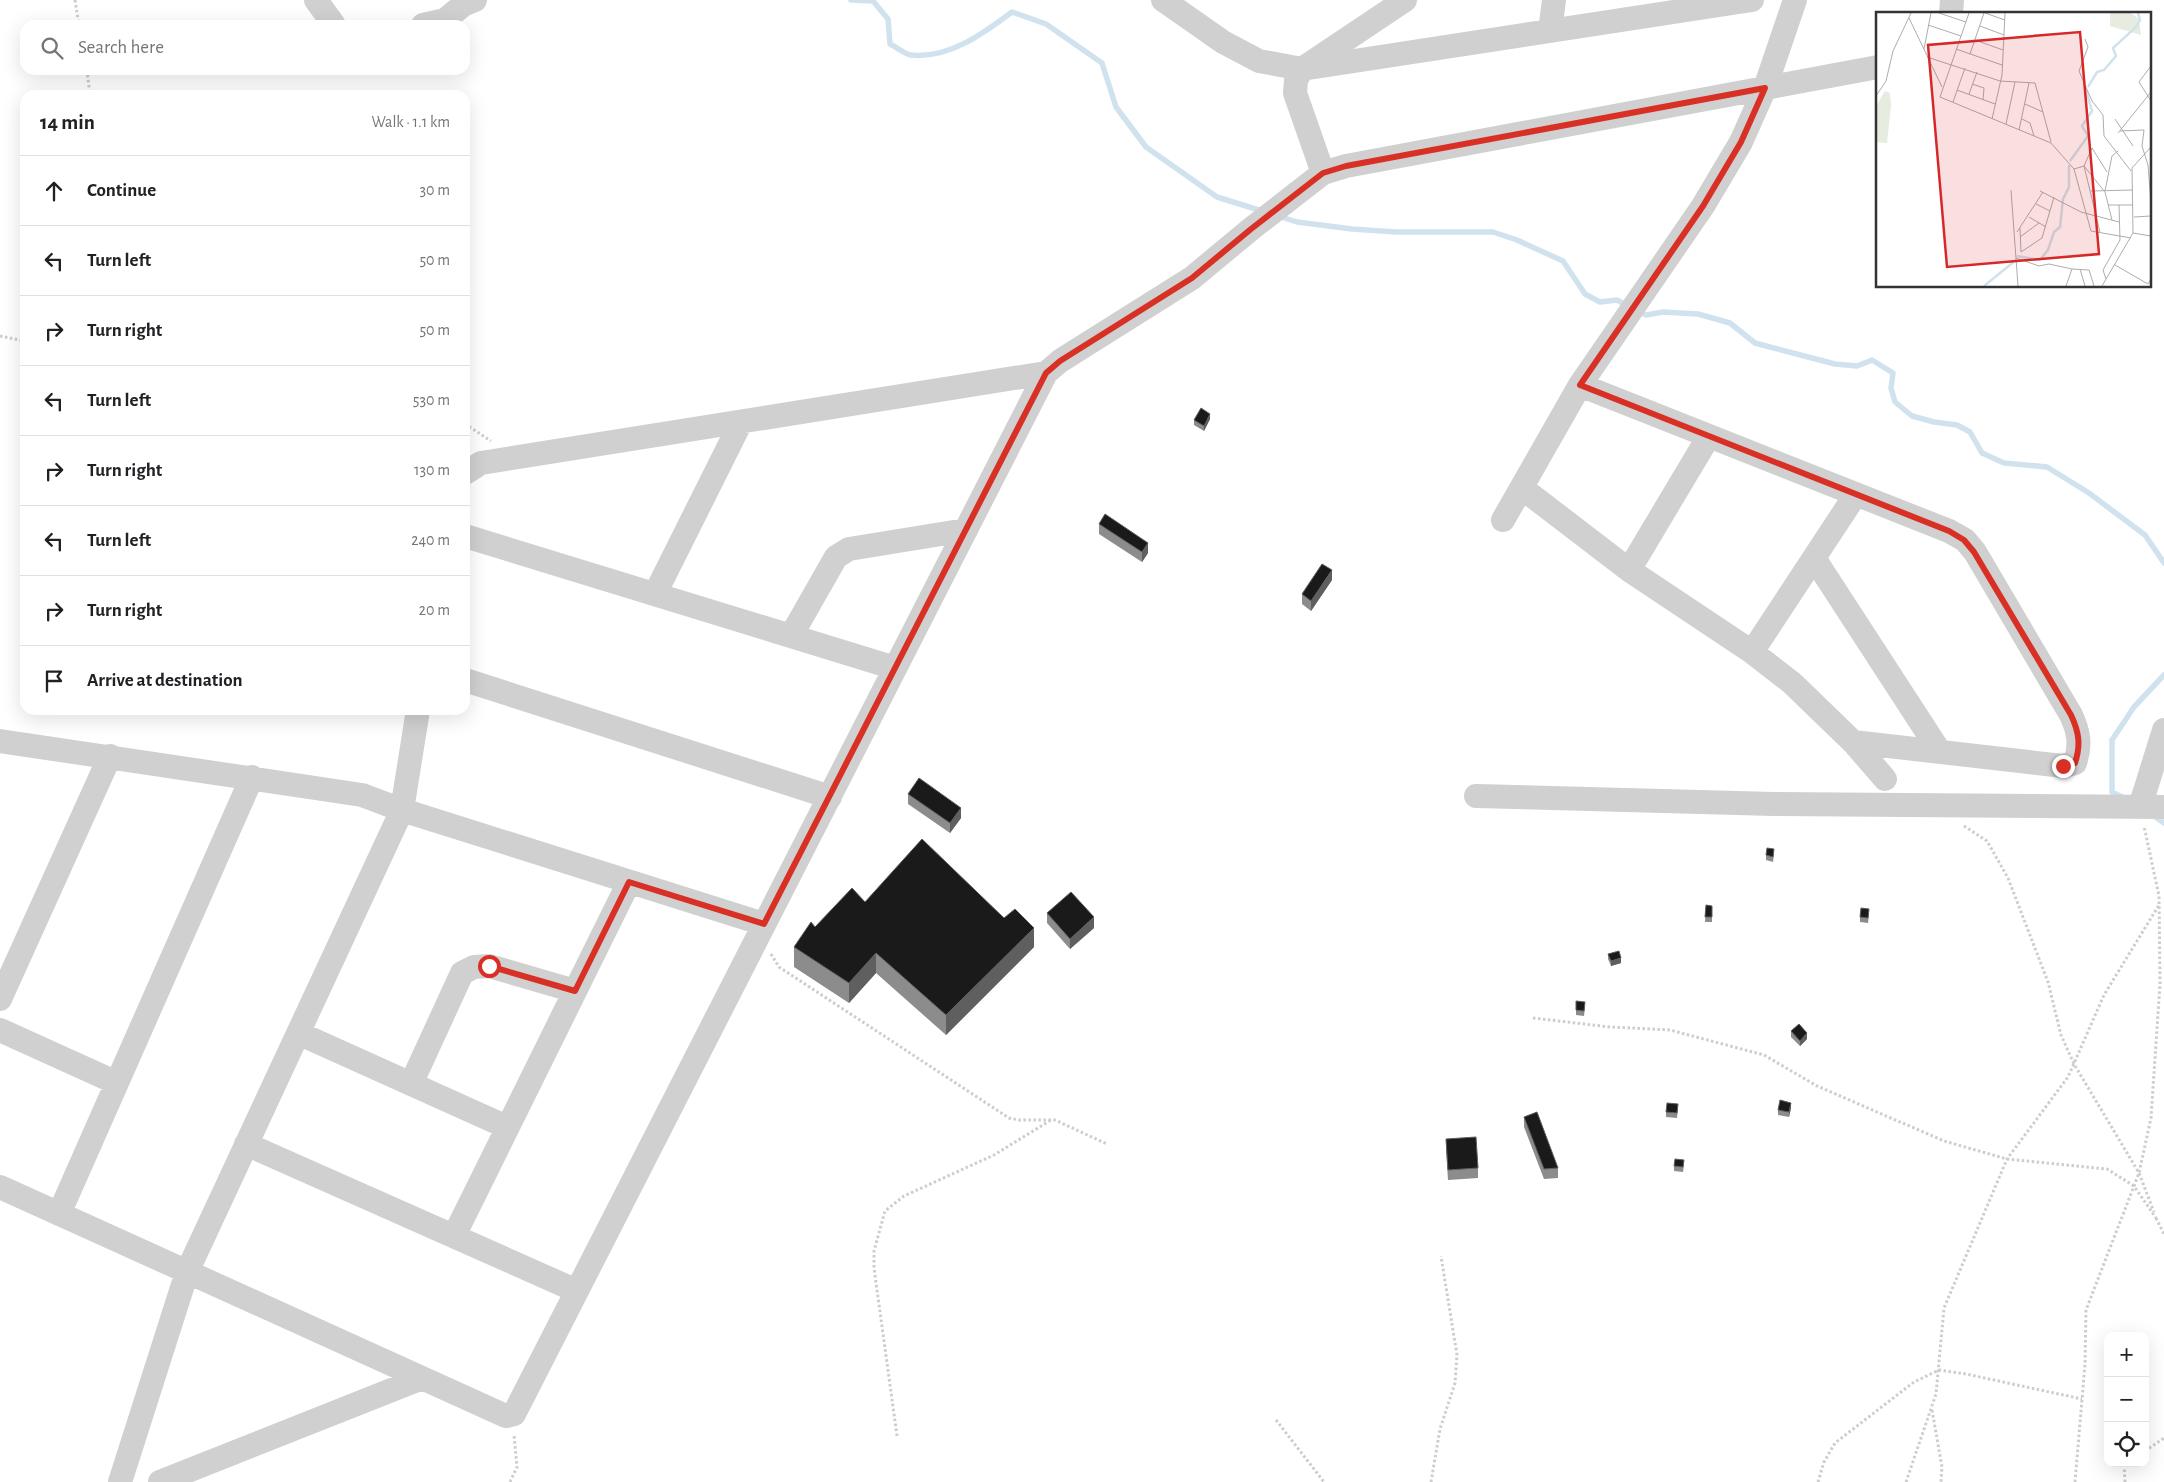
<!DOCTYPE html>
<meta charset="utf-8">
<style>
:root{--surface:#fff;--page:#f6f6f6;--text:#202124;--muted:#757577;--line:#e0e0e0}
body{margin:0;font-family:"Alegreya Sans",sans-serif;background:var(--page);color:var(--text)}
.controls{position:absolute;right:15px;bottom:15px;display:grid;overflow:hidden;border-radius:10px;box-shadow:0 5px 20px #0002}
.controls button{width:45px;height:45px;display:grid;place-items:center;padding:0;border:0;border-bottom:1px solid var(--line);background:var(--surface);color:var(--text);font:25px sans-serif}
.stop{position:absolute;width:15px;height:15px;margin:-11px;border:4px solid #d93025;border-radius:50%;background:#fff}
.stop.end{background:#d93025;border-color:#fff;box-shadow:0 1px 5px #0008}
.list{margin:0;padding:0;list-style:none}
h2{display:flex;justify-content:space-between;align-items:center;height:65px;margin:0;padding:0 20px;font-size:21px}
h2 small{font-size:16px;font-weight:400;color:var(--muted)}
.list li{display:grid;grid-template-columns:32px 1fr auto;gap:15px;align-items:center;box-sizing:border-box;height:70px;padding:0 20px;border-top:1px solid var(--line)}
.list b{display:block;font-size:19px;white-space:nowrap}
.list em{font-size:16px;font-style:normal;color:var(--muted)}
.icon{flex:none;width:28px;height:28px;fill:none;stroke:currentColor;stroke-width:2;stroke-linecap:round;stroke-linejoin:round}
.map{position:relative;flex:none;width:2164px;height:1482px;overflow:hidden}
.search{position:absolute;background:var(--surface);box-shadow:0 5px 20px #0002;left:20px;top:20px;width:450px;height:55px;display:flex;align-items:center;gap:12px;box-sizing:border-box;padding:0 18px;border-radius:15px;color:var(--muted);font-size:19px}
.panel{position:absolute;background:var(--surface);box-shadow:0 5px 20px #0002;left:20px;top:90px;width:450px;height:625px;border-radius:15px}
.map>svg:first-child{display:block}
</style>
<div class="map">
<svg width="2164" height="1482" viewBox="0 0 2164 1482">
<rect width="100%" height="100%" fill="#fff"/>
<g fill="none" stroke-linecap="round" stroke-linejoin="round">
<!-- stream -->
<path stroke="#cfe2ee" stroke-width="5.5" d="M 851,0 L 873,1 L 888,19 L 890,44 C 896,47 905,54 911,55 C 949,59 984,33 1012,12 L 1046,24 L 1102,63 L 1116,107 L 1146,147 L 1217,197 L 1262,211
M 1278,216 L 1297,222 L 1352,229 L 1396,232 L 1493,232 L 1517,240 L 1563,261 L 1585,294 L 1600,302 L 1617,300 L 1628,306
M 1636,310 L 1646,315 L 1663,312 L 1698,314 L 1730,323 L 1755,343 L 1835,364 L 1857,366 L 1872,360 L 1893,373 L 1891,388 L 1895,402 L 1912,416 L 1934,422 L 1957,425 L 1970,432 L 1982,453 L 2004,463 L 2047,467 L 2089,493 L 2145,535 L 2164,563
M 2124,798 L 2112,792 L 2112,740 L 2134,707 L 2164,675
M 2154,816 L 2164,823"/>
<!-- path -->
<path stroke="#cdcdcd" stroke-width="3" stroke-dasharray="2.5 2.5" stroke-linecap="butt" d="M 75,0 L 79,25
M 87,70 L 90,95
M 0,336 L 25,341
M 465,424 L 491,441
M 1964,826 L 1987,841 L 2008,878 L 2048,982 L 2061,1035 L 2074,1064 L 2139,1173 L 2154,1212
M 771,954 L 779,967 L 1009,1118 L 1019,1120 L 1055,1120 L 1107,1144
M 1533,1018 L 1610,1027 L 1670,1030 L 1764,1055 L 1817,1086 L 1944,1141 L 2007,1159 L 2107,1169 L 2134,1186 L 2156,1218
M 2156,1218 L 2164,1234
M 1932,1410 L 1942,1467 L 1941,1482
M 1276,1420 L 1324,1482
M 897,1436 L 874,1268 L 874,1251 L 885,1211 L 904,1196 L 994,1155 L 1051,1120
M 2145,1451 L 2164,1438
M 510,1482 L 517,1467 L 514,1435
M 1431,1482 L 1440,1429 L 1455,1383 L 1457,1355 L 1441,1256
M 1818,1482 L 1824,1462 L 1835,1443 L 1914,1382 L 1939,1370 L 1966,1374 L 2082,1399
M 1906,1482 L 1936,1394 L 1944,1308 L 2007,1159 L 2068,1077 L 2104,995 L 2159,905
M 2075,1482 L 2085,1364 L 2086,1310 L 2139,1173 L 2151,1118 L 2160,984 L 2159,896 L 2144,826
M 2125,1482 L 2124,1465 L 2127,1463"/>
<!-- minor -->
<path stroke="#d0d0d0" stroke-width="24" d="M 316,0 L 334,25
M 1163,0 L 1223,42 L 1259,61 L 1302,69 L 1752,0
M 1951,14 L 1952,0
M 423,25 L 445,20 L 463,5 L 475,0
M 1550,31 L 1554,0
M 1323,173 L 1295,93 L 1296,80 L 1302,69 L 1405,0
M 1580,385 L 1949,531 L 1965,540 L 1975,552 L 2071,715 C 2079,732 2081,745 2075,763 L 2063,766 L 1853,742
M 465,473 L 481,463 L 1046,373
M 1522,488 L 1629,570 L 1752,652 L 1792,683 L 1853,742 L 1885,779
M 1503,520 L 1580,385 L 1703,206 L 1741,142 L 1765,88 L 1795,0
M 465,536 L 895,668
M 1814,558 L 1940,752
M 1629,570 L 1709,436
M 655,594 L 741,422
M 791,636 L 836,557 L 849,549 L 966,530
M 1752,652 L 1856,494
M 465,680 L 830,797
M 0,741 L 362,795 L 402,810 L 764,924
M 1476,796 L 1774,804 L 2164,807
M 2140,807 L 2164,730
M 0,999 L 110,756
M 0,1030 L 117,1083
M 298,1033 L 507,1127
M 411,1084 L 462,973 L 474,967 L 489,966 L 575,991
M 246,1144 L 577,1291
M 0,1187 L 506,1416 L 514,1414 L 1046,373 L 1060,361 L 1192,278 L 1251,229 L 1323,173 L 1346,166 L 1878,67
M 59,1214 L 252,777
M 454,1236 L 629,882
M 120,1482 L 187,1272 L 402,810 L 418,710
M 160,1482 L 422,1378"/>
</g>
<!-- wall -->
<path fill="#8c8c8c" d="M 1210,419 L 1204,431 L 1194,425 L 1194,420 Z
M 1099,524 L 1148,553 L 1142,562 L 1099,534 Z
M 1332,580 L 1311,611 L 1302,604 L 1302,594 Z
M 908,794 L 961,818 L 950,833 L 908,804 Z
M 1774,854 L 1773,862 L 1766,860 L 1766,855 Z
M 1706,905 L 1712,906 L 1712,922 L 1705,922 Z
M 1047,913 L 1094,928 L 1070,949 L 1047,923 Z
M 1869,914 L 1868,923 L 1860,922 L 1860,917 Z
M 815,927 L 1034,947 L 946,1035 L 876,973 L 849,1003 L 794,967 L 794,947 Z
M 1608,954 L 1621,963 L 1611,966 L 1608,959 Z
M 1585,1007 L 1584,1016 L 1576,1015 L 1576,1010 Z
M 1791,1031 L 1807,1039 L 1800,1046 L 1791,1037 Z
M 1791,1108 L 1789,1117 L 1778,1115 L 1778,1110 Z
M 1678,1109 L 1677,1118 L 1666,1117 L 1666,1112 Z
M 1524,1117 L 1558,1168 L 1558,1178 L 1544,1179 L 1524,1127 Z
M 1446,1139 L 1478,1168 L 1478,1178 L 1448,1180 L 1446,1149 Z
M 1684,1165 L 1683,1172 L 1674,1171 L 1674,1166 Z"/>
<!-- shaded-wall -->
<path fill="#5f5f5f" d="M 1210,414 L 1210,419 L 1204,431 L 1204,426 Z
M 1148,543 L 1148,553 L 1142,562 L 1142,552 Z
M 1332,570 L 1332,580 L 1311,611 L 1311,601 Z
M 961,808 L 961,818 L 950,833 L 950,823 Z
M 1094,917 L 1094,928 L 1070,949 L 1070,939 Z
M 1034,928 L 1034,947 L 946,1035 L 946,1015 Z
M 876,953 L 876,973 L 849,1003 L 849,983 Z
M 1621,958 L 1621,963 L 1611,966 L 1611,961 Z
M 1807,1033 L 1807,1039 L 1800,1046 L 1800,1041 Z
M 1791,1103 L 1791,1108 L 1789,1117 L 1789,1112 Z"/>
<!-- building -->
<path fill="#1a1a1a" stroke="#5f5f5f" d="M 1201,408 L 1210,414 L 1204,426 L 1194,420 Z
M 1105,514 L 1148,543 L 1142,552 L 1099,524 Z
M 1322,564 L 1332,570 L 1311,601 L 1302,594 Z
M 919,778 L 961,808 L 950,823 L 908,794 Z
M 922,839 L 1004,918 L 1015,909 L 1034,928 L 946,1015 L 876,953 L 849,983 L 794,947 L 811,922 L 815,927 L 852,888 L 865,902 Z
M 1767,848 L 1774,849 L 1773,857 L 1766,855 Z
M 1071,892 L 1094,917 L 1070,939 L 1047,913 Z
M 1706,905 L 1712,906 L 1712,917 L 1705,917 Z
M 1861,908 L 1869,909 L 1868,918 L 1860,917 Z
M 1619,951 L 1621,958 L 1611,961 L 1608,954 Z
M 1576,1001 L 1585,1002 L 1584,1011 L 1576,1010 Z
M 1799,1024 L 1807,1033 L 1800,1041 L 1791,1031 Z
M 1780,1100 L 1791,1103 L 1789,1112 L 1778,1110 Z
M 1667,1103 L 1678,1104 L 1677,1113 L 1666,1112 Z
M 1537,1112 L 1558,1168 L 1544,1169 L 1524,1117 Z
M 1476,1137 L 1478,1168 L 1448,1170 L 1446,1139 Z
M 1675,1159 L 1684,1160 L 1683,1167 L 1674,1166 Z"/>
<g fill="none" stroke-linecap="round" stroke-linejoin="round">
<!-- route -->
<path stroke="#d93025" stroke-width="6" d="M 489,966 L 575,991 L 629,882 L 764,924 L 1046,373 L 1060,361 L 1192,278 L 1251,229 L 1323,173 L 1346,166 L 1765,88 L 1741,142 L 1703,206 L 1580,385 L 1949,531 L 1964,540 L 1974,552 L 2071,715 C 2079,732 2081,745 2075,763 L 2063,766"/>
</g>
<!-- overview -->
<g transform="translate(1876 12)">
<rect width="275" height="275" fill="#fff"/>
<path d="M 234,1 L 255,1 L 263,7 L 265,23 L 234,14 ZM 9,79 L 14,81 L 15,94 L 11,131 L 0,130 L 0,94 Z" fill="#e6ecdf"/>
<path fill="none" stroke="#cfe2ee" stroke-width="2.5" d="M 212,75 L 221,60 L 228,58 L 240,44 L 237,36 L 260,15 L 264,8 L 262,1M 194,149 L 212,124 L 206,114 L 216,99 L 210,78M 141,244 L 164,248 L 172,238 L 178,220 L 184,215 L 187,187 L 193,175 L 193,153M 108,274 L 140,248"/>
<path fill="none" stroke="#adadad" stroke-width="1" d="M 63,1 L 90,10M 93,1 L 64,85 L 175,131 L 198,157 L 215,219 L 255,226M 109,1 L 129,8M 33,6 L 66,75M 52,13 L 85,24M 104,14 L 128,23M 209,27 L 212,35 L 203,59 L 216,89 L 227,103 L 228,124 L 255,159M 99,28 L 127,38M 48,37 L 55,1M 80,37 L 126,53M 94,42 L 108,1M 51,45 L 124,69 L 159,71 L 175,130M 275,54 L 263,70 L 275,89M 96,72 L 108,76 L 107,88M 81,78 L 119,92M 93,82 L 101,60M 0,84 L 10,69 L 17,39 L 35,1M 77,90 L 89,56M 149,92 L 167,100M 116,107 L 126,63 L 129,1M 146,107 L 154,111 L 158,124M 239,107 L 257,134M 130,112 L 139,70M 143,118 L 153,71M 244,119 L 268,118 L 266,134 L 272,153 L 275,190M 242,121 L 275,80M 198,157 L 208,154 L 229,180 L 236,208M 135,178 L 142,274M 164,179 L 205,200 L 243,210M 215,179 L 257,178M 229,179 L 236,144 L 242,139M 160,192 L 174,199M 232,193 L 257,193M 153,205 L 170,215M 258,205 L 275,204M 144,216 L 145,240 L 166,226 L 178,185M 141,220 L 167,180M 224,220 L 208,154 L 216,136 L 231,160M 257,221 L 275,224M 144,225 L 163,211M 140,246 L 163,254 L 173,252 L 196,257M 239,253 L 272,272 L 275,267M 204,257 L 209,274M 230,267 L 227,258 L 244,228 L 243,193M 190,274 L 196,257 L 213,258 L 218,274M 226,274 L 257,221 L 256,156 L 275,135"/>
<path fill="#d62828" fill-opacity="0.15" stroke="#d62828" stroke-width="2.5" d="M 204,20 L 223,242 L 71,255 L 52,33 Z"/>
<rect width="275" height="275" fill="none" stroke="#333" stroke-width="2.5"/>
</g>
</svg>
<div class="controls">
<button>+</button>
<button>−</button>
<button><svg class="icon" aria-label="locate" viewBox="0 0 24 24"><circle cx="12" cy="12" r="6"/><path d="M12 2v4M12 18v4M2 12h4M18 12h4"/></svg></button>
</div>
<div class="stop" style="left:489px;top:966px"></div>
<div class="stop end" style="left:2063px;top:766px"></div>
<div class="search"><svg class="icon" aria-label="search" viewBox="0 0 24 24"><circle cx="10" cy="10" r="6"/><path d="M15 15l6 6"/></svg>Search here</div>
<section class="panel">
<h2>14 min<small>Walk · 1.1 km</small></h2>
<ul class="list">
<li><svg class="icon" aria-label="ahead" viewBox="0 0 24 24"><path d="M12 20V5M6 11l6-6 6 6"/></svg><div><b>Continue</b></div><em>30 m</em></li>
<li><svg class="icon" aria-label="left" viewBox="0 0 24 24"><path d="M17 20v-9H6M10 6l-5 5 5 5"/></svg><div><b>Turn left</b></div><em>50 m</em></li>
<li><svg class="icon" aria-label="right" viewBox="0 0 24 24"><path d="M7 20v-9h11M14 6l5 5-5 5"/></svg><div><b>Turn right</b></div><em>50 m</em></li>
<li><svg class="icon" aria-label="left" viewBox="0 0 24 24"><path d="M17 20v-9H6M10 6l-5 5 5 5"/></svg><div><b>Turn left</b></div><em>530 m</em></li>
<li><svg class="icon" aria-label="right" viewBox="0 0 24 24"><path d="M7 20v-9h11M14 6l5 5-5 5"/></svg><div><b>Turn right</b></div><em>130 m</em></li>
<li><svg class="icon" aria-label="left" viewBox="0 0 24 24"><path d="M17 20v-9H6M10 6l-5 5 5 5"/></svg><div><b>Turn left</b></div><em>240 m</em></li>
<li><svg class="icon" aria-label="right" viewBox="0 0 24 24"><path d="M7 20v-9h11M14 6l5 5-5 5"/></svg><div><b>Turn right</b></div><em>20 m</em></li>
<li><svg class="icon" aria-label="arrive" viewBox="0 0 24 24"><path d="M6 21V4h12l-3 4 3 4H6"/></svg><div><b>Arrive at destination</b></div></li>
</ul>
</section>
</div>
